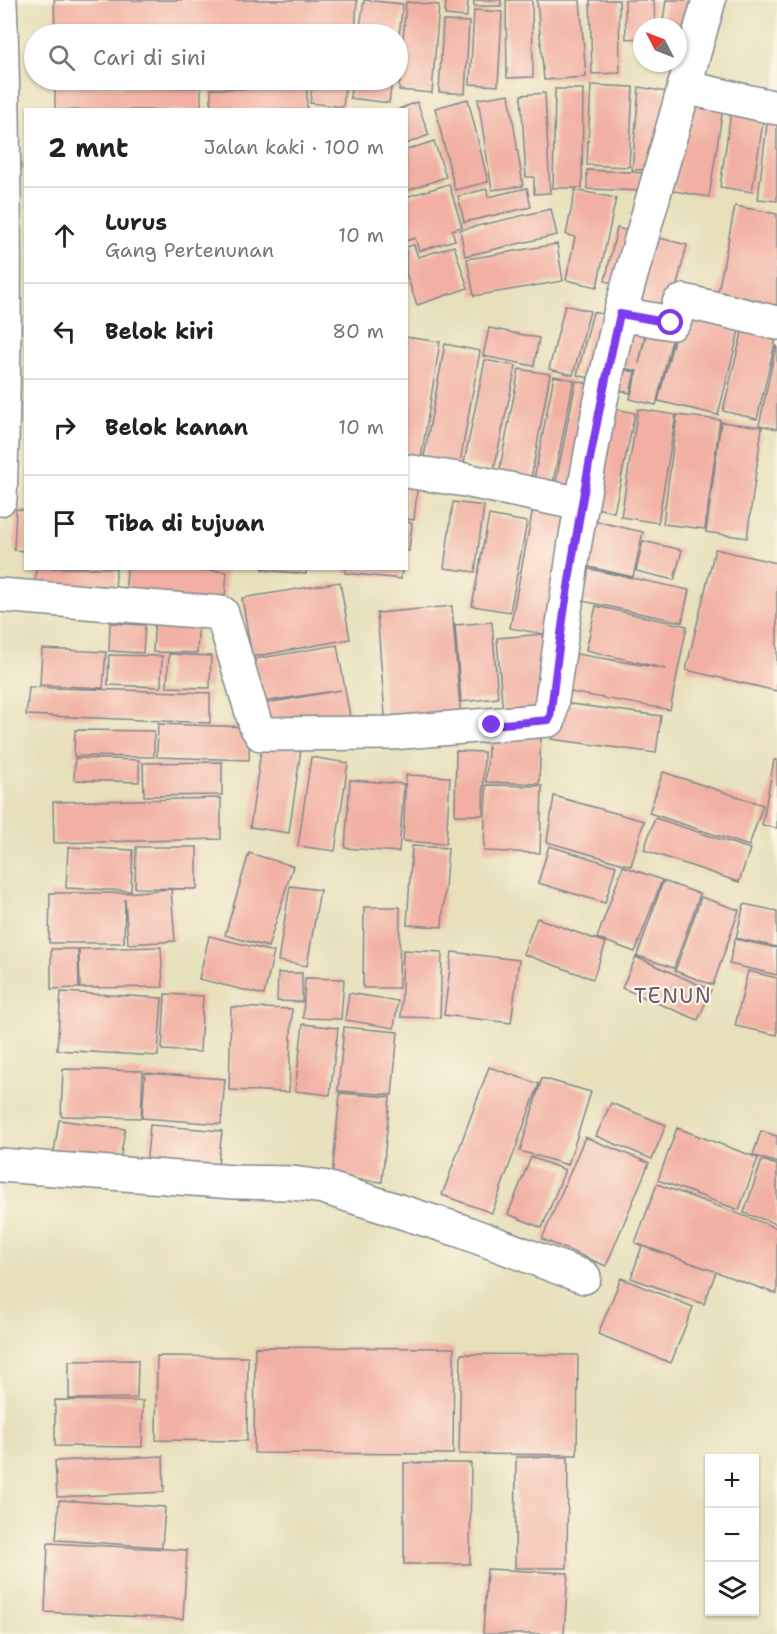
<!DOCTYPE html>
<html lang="id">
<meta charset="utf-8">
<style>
:root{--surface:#fff;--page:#f6f6f6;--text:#222;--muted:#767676;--line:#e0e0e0}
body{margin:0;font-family:"Shantell Sans",sans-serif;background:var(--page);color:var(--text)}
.controls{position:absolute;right:18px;bottom:18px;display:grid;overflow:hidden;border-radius:0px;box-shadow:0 2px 4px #0004}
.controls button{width:54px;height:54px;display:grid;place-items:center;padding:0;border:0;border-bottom:2px solid var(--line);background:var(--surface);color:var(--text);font:30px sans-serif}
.compass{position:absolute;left:633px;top:18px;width:54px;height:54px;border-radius:50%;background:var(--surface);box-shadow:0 2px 4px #0004;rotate:312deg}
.stop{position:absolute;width:18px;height:18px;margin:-14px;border:4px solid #7c3aed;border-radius:50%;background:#fff}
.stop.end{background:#7c3aed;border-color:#fff;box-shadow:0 2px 6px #0008}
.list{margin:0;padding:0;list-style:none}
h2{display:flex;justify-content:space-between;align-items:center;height:78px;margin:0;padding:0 24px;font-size:26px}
h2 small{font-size:20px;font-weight:400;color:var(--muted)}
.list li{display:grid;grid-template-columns:39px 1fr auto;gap:18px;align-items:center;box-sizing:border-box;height:96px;padding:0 24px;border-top:2px solid var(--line)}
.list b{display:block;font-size:22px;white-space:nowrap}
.list p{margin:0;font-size:20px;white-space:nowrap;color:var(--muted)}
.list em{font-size:20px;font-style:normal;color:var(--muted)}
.icon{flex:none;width:33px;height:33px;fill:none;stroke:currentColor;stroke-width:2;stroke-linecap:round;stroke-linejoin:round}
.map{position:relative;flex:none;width:777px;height:1634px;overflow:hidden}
.search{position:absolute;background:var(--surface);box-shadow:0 2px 4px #0004;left:24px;top:24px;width:384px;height:66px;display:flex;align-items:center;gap:15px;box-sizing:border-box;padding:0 21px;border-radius:33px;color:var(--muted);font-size:22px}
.panel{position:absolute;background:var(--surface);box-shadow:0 2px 4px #0004;left:24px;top:108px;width:384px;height:462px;border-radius:0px}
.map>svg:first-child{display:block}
</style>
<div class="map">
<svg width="777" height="1634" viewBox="0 0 777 1634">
<rect width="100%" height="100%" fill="#fcf5e5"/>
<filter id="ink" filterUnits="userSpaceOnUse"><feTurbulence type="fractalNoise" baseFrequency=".0167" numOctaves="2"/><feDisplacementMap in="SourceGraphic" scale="12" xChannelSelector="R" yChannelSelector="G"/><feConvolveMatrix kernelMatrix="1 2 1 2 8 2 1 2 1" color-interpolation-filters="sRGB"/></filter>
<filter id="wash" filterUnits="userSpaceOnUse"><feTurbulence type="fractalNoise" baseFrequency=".008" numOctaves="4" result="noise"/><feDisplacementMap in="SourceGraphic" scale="24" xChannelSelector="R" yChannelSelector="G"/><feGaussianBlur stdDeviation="1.35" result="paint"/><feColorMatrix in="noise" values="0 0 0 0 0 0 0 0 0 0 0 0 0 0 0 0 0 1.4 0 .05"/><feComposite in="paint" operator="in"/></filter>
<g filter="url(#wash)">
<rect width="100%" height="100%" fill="#e7e0bb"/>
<g id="blocks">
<!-- building -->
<path fill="#f1b0a3" d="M 54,0 L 357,0 L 355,34 L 55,34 Z
M 364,0 L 403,4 L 399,34 L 359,34 Z
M 446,0 L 468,0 L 467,17 L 445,15 Z
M 474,0 L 501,0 L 501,6 L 474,6 Z
M 506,0 L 532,0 L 533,77 L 507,78 Z
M 537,0 L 580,0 L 586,77 L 544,80 Z
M 590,0 L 619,0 L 620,73 L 592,74 Z
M 625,0 L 654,0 L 655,27 L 642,27 L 642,38 L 626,39 Z
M 666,0 L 691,0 L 685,42 L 678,41 L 678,27 L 662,27 Z
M 406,2 L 439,5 L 432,93 L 399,90 Z
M 474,10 L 502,12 L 498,86 L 470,84 Z
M 443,21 L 469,22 L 465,94 L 439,92 Z
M 75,80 L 198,80 L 198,82 L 75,82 Z
M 250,80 L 303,80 L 303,83 L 250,81 Z
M 313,80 L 346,80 L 343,107 L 310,103 Z
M 352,80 L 392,80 L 389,103 L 350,98 Z
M 591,85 L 633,87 L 629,167 L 587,165 Z
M 55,87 L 201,87 L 201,110 L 55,110 Z
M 639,87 L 667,92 L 659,169 L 632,170 Z
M 307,88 L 307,110 L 211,110 L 211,89 Z
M 555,89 L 583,89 L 582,188 L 553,188 Z
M 545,93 L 550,193 L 534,194 L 534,177 L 526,177 L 521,95 Z
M 509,94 L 523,186 L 492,190 L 478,99 Z
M 468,99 L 488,182 L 455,190 L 435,108 Z
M 417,102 L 429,135 L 406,144 L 406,110 L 399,109 Z
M 687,102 L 723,108 L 709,197 L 673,191 Z
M 732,105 L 765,110 L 752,192 L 720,187 Z
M 768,115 L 777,116 L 777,201 L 758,199 Z
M 434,141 L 446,177 L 406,191 L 406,150 Z
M 587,170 L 647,173 L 645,191 L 587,189 Z
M 449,184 L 462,227 L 452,230 L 455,240 L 419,251 L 415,238 L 406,241 L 406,197 Z
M 527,188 L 531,207 L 464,222 L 458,196 L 487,189 L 488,197 Z
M 575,190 L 616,198 L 597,287 L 566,280 L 575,237 L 566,235 Z
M 735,206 L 777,214 L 777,309 L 717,297 Z
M 551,209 L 557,235 L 465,256 L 460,230 Z
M 617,228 L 637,233 L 624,286 L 605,281 Z
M 648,235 L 687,245 L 669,316 L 631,306 Z
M 557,244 L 563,281 L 474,296 L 467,259 Z
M 414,245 L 418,257 L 454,246 L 468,288 L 417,305 L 406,273 L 406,247 Z
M 683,304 L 742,319 L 718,415 L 658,401 Z
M 565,305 L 590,311 L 573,375 L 549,369 Z
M 593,312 L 614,317 L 597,380 L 577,375 Z
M 622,316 L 648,321 L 639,364 L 649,322 L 675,328 L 656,405 L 630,399 L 637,371 L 611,365 Z
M 489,328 L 539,338 L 534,366 L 483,356 Z
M 743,328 L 777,335 L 757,419 L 723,411 Z
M 406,337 L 440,342 L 421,459 L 406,457 Z
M 445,344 L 480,351 L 459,468 L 423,462 Z
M 776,346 L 777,346 L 777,429 L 759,425 Z
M 485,360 L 516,366 L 494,469 L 464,463 Z
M 612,367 L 635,372 L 630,393 L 608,387 Z
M 519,369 L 550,374 L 531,479 L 499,473 Z
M 554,376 L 574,380 L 553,483 L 534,479 Z
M 576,381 L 598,386 L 577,490 L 555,486 Z
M 607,407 L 635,413 L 614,512 L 587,506 Z
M 638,409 L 676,415 L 658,523 L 621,517 Z
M 677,415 L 720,420 L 705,529 L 663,524 Z
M 721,422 L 762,427 L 747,538 L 706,532 Z
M 406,479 L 418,481 L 414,520 L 406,519 Z
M 453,502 L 484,506 L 475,572 L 444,568 Z
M 534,503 L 579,511 L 555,636 L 510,628 Z
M 16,509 L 26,510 L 26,551 L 14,550 Z
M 489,515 L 527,522 L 510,612 L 472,606 Z
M 586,519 L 643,532 L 633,577 L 576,564 Z
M 406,522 L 412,523 L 409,551 L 406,551 Z
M 643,541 L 682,550 L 674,580 L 636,571 Z
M 715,549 L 777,563 L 777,691 L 686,670 Z
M 580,567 L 689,590 L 682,622 L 573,599 Z
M 36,568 L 116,568 L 115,596 L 35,592 Z
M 127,568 L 186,568 L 227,572 L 224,609 L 125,601 Z
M 263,568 L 306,568 L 306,574 L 263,570 Z
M 345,568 L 402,568 L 401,579 L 345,573 Z
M 340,582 L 350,639 L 252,657 L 242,598 Z
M 452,606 L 461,722 L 386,728 L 377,613 Z
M 596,606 L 687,626 L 670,710 L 564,691 L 571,653 L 666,669 L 586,650 Z
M 155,613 L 199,614 L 197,653 L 153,652 Z
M 492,622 L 498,698 L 461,702 L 455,625 Z
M 110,623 L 145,625 L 143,653 L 109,651 Z
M 543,634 L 549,712 L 503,716 L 497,638 Z
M 337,645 L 352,727 L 272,730 L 267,703 L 341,690 L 262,702 L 255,659 Z
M 42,649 L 106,652 L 103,688 L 40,685 Z
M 169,654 L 211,656 L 210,688 L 167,687 Z
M 109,655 L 162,656 L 161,687 L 108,685 Z
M 29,687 L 210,693 L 210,723 L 26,715 Z
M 556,702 L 661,716 L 656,753 L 551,739 Z
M 158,724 L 250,727 L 249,760 L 157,757 Z
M 75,730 L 154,731 L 154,757 L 74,756 Z
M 489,733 L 541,734 L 539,784 L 486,782 Z
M 263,737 L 302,742 L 289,833 L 250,827 Z
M 456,751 L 484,752 L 483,815 L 455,815 Z
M 311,757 L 348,763 L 335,851 L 298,846 Z
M 75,758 L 139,760 L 139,782 L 74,780 Z
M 774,760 L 777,760 L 777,828 L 762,825 Z
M 222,762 L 222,795 L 144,796 L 143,763 Z
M 663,772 L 763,805 L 749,846 L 649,813 Z
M 406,775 L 450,777 L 446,844 L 403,841 Z
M 350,780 L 404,784 L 399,852 L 345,848 Z
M 486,785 L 542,786 L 540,853 L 484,851 Z
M 554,796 L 644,821 L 631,866 L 547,842 Z
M 221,798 L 221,839 L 54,843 L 53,802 Z
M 655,818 L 750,849 L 739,882 L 644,850 Z
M 412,846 L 448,848 L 442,927 L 407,925 Z
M 549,846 L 616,866 L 605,903 L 538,883 Z
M 68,847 L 133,850 L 131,891 L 66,888 Z
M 136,847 L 197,847 L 197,889 L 135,888 Z
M 249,853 L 293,866 L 268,947 L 225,935 Z
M 623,866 L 662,880 L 635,952 L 597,938 Z
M 663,881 L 700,894 L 674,968 L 637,956 Z
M 290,886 L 320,890 L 307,966 L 278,961 Z
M 171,889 L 175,941 L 128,944 L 125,899 L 124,943 L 49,943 L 50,893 L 125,893 Z
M 701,897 L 739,910 L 713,985 L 675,971 Z
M 744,904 L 777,911 L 777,947 L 736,938 Z
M 364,907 L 400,907 L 399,988 L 363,988 Z
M 537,918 L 606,943 L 593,979 L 523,954 Z
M 209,936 L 274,952 L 264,995 L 199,979 Z
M 735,939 L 777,948 L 777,975 L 729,964 Z
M 161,947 L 163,987 L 80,988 L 79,949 Z
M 51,949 L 78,949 L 79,988 L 51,989 Z
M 403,950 L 442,952 L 440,1018 L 401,1017 Z
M 452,952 L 519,960 L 511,1023 L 444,1015 Z
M 636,957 L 711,990 L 698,1020 L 622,988 Z
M 748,971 L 777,978 L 777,1035 L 735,1026 Z
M 278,973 L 302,973 L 302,1002 L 277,1001 Z
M 305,978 L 344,979 L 341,1019 L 303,1018 Z
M 61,992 L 162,998 L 158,1056 L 57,1050 Z
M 349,993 L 398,1001 L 394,1028 L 345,1020 Z
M 165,994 L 203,996 L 200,1052 L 162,1050 Z
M 231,1007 L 292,1009 L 289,1092 L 229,1090 Z
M 303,1024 L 338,1028 L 330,1095 L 295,1091 Z
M 344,1027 L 398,1032 L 392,1095 L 338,1091 Z
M 489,1067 L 539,1084 L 492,1213 L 442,1195 Z
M 63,1069 L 143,1071 L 141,1118 L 61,1116 Z
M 145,1073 L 225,1079 L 221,1124 L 142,1118 Z
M 542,1078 L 591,1092 L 568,1165 L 520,1151 Z
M 340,1093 L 390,1097 L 382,1182 L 332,1177 Z
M 611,1103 L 666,1125 L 652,1159 L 596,1136 Z
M 59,1120 L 125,1129 L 120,1161 L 54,1152 Z
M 150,1125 L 222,1131 L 217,1173 L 146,1166 Z
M 677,1128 L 758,1158 L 739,1210 L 658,1180 Z
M 761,1131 L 777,1136 L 777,1163 L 753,1155 Z
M 585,1137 L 649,1163 L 606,1266 L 542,1239 Z
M 531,1157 L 565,1170 L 542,1228 L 508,1214 Z
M 762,1160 L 777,1165 L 777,1224 L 744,1213 Z
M 657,1184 L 777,1228 L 777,1294 L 716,1272 L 704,1304 L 631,1278 L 642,1246 L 714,1271 L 635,1243 Z
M 621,1278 L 693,1307 L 671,1363 L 598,1334 Z
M 255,1347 L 454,1348 L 453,1454 L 254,1453 Z
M 461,1354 L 578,1355 L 577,1455 L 459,1454 Z
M 157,1356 L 248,1357 L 247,1441 L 156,1440 Z
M 138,1360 L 137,1398 L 69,1399 L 69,1361 Z
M 55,1400 L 143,1401 L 142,1447 L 55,1446 Z
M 163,1456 L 164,1492 L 57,1497 L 55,1461 Z
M 516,1457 L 568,1457 L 567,1568 L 515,1568 Z
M 404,1463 L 471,1463 L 470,1564 L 404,1564 Z
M 59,1500 L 165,1507 L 162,1547 L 56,1540 Z
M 48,1543 L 187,1550 L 183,1619 L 45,1612 Z
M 487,1569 L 568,1573 L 564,1634 L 483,1634 Z"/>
</g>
</g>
<g filter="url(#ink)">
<use href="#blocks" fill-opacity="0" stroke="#81888c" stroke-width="1.5"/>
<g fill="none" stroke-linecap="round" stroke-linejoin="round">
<defs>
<path id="minor" d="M 0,3 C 3,66 3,130 4,194 C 5,295 4,397 0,499
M 684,87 L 777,108
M 620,314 L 672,323 L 675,320 L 679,303 L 684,301 L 777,323
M 406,471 L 465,480 L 581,504
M 0,595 L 222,613 L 256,726 L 261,734 L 391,733 L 549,720 L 575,542 L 599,409 L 620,314 L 709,0
M 0,1165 L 234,1182 L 292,1183 L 323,1187 L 459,1230 L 584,1277"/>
</defs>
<!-- minor casing -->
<use href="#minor" stroke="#81888c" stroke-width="36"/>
<!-- minor -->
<use href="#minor" stroke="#fff" stroke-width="33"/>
</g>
</g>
<g fill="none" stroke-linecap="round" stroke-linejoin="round" filter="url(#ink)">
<!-- route -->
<path stroke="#7c3aed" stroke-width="8" d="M 492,725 L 549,720 L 550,718 C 566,582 590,448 620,314 L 671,323"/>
</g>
<g text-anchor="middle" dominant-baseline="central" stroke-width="4.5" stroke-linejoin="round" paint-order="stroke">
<!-- quarter labels -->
<g font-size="21" letter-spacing="1.5" fill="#665c76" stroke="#fcf5e5">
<text x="673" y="996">TENUN</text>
</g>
</g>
</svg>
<div class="controls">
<button>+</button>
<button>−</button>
<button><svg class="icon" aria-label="layers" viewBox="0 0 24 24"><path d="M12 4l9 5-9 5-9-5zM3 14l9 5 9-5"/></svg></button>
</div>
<svg class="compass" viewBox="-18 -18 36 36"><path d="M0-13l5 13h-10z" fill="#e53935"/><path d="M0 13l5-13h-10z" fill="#767676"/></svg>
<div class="stop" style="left:671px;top:323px"></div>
<div class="stop end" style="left:492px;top:725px"></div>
<div class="search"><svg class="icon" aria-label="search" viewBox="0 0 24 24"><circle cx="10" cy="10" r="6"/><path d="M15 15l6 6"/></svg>Cari di sini</div>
<section class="panel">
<h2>2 mnt<small>Jalan kaki · 100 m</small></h2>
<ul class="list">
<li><svg class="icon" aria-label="ahead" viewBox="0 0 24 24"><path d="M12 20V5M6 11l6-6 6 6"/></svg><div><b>Lurus</b><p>Gang Pertenunan</p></div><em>10 m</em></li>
<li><svg class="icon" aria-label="left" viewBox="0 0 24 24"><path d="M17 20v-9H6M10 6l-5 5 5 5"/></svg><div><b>Belok kiri</b></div><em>80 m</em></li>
<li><svg class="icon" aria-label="right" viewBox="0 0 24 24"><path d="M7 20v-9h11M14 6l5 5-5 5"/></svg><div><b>Belok kanan</b></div><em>10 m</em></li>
<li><svg class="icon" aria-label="arrive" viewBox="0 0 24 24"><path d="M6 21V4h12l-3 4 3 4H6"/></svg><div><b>Tiba di tujuan</b></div></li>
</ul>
</section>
</div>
